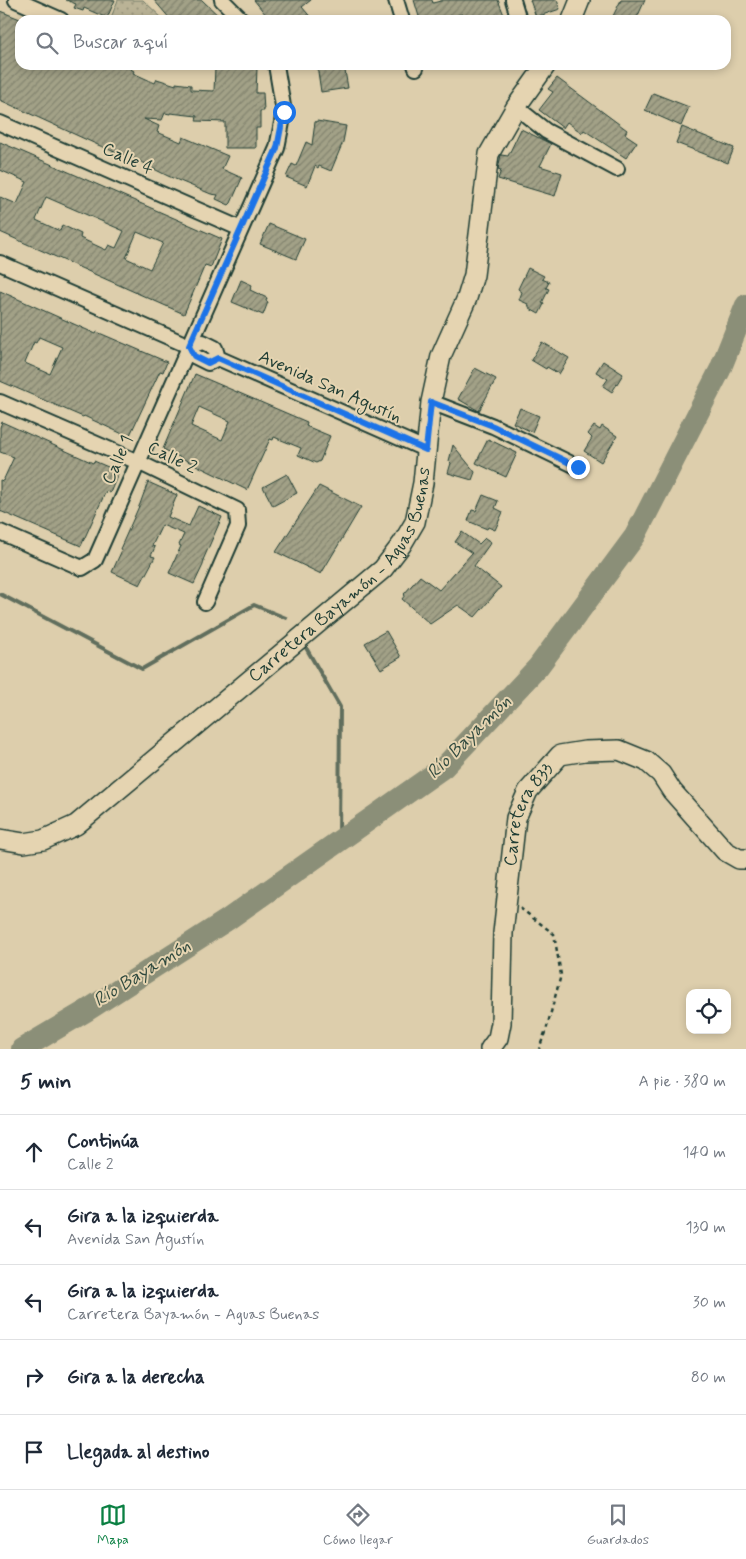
<!DOCTYPE html>
<html lang="es">
<meta charset="utf-8">
<style>
:root{--surface:#fff;--page:#f2f2f3;--text:#1f2937;--muted:#747a83;--line:#e0e1e3;--accent:#0b8043}
body{margin:0;font-family:Mynerve,sans-serif;background:var(--page);color:var(--text)}
.controls{position:absolute;right:15px;bottom:15px;display:grid;overflow:hidden;border-radius:10px;box-shadow:0 2px 8px #0003}
.controls button{width:45px;height:45px;display:grid;place-items:center;padding:0;border:0;border-bottom:1px solid var(--line);background:var(--surface);color:var(--text);font:25px sans-serif}
.stop{position:absolute;width:15px;height:15px;margin:-11px;border:4px solid #1a73e8;border-radius:50%;background:#fff}
.stop.end{background:#1a73e8;border-color:#fff;box-shadow:0 1px 5px #0008}
.list{margin:0;padding:0;list-style:none}
h2{display:flex;justify-content:space-between;align-items:center;height:65px;margin:0;padding:0 20px;font-size:21px}
h2 small{font-size:16px;font-weight:400;color:var(--muted)}
.list li{display:grid;grid-template-columns:32px 1fr auto;gap:15px;align-items:center;box-sizing:border-box;height:75px;padding:0 20px;border-top:1px solid var(--line)}
.list b{display:block;font-size:19px;white-space:nowrap}
.list p{margin:0;font-size:16px;white-space:nowrap;color:var(--muted)}
.list em{font-size:16px;font-style:normal;color:var(--muted)}
.icon{flex:none;width:28px;height:28px;fill:none;stroke:currentColor;stroke-width:2;stroke-linecap:round;stroke-linejoin:round}
.map{position:relative;flex:none;width:746px;height:1049px;overflow:hidden}
.search{position:absolute;background:var(--surface);box-shadow:0 2px 8px #0003;left:15px;right:15px;top:15px;height:55px;display:flex;align-items:center;gap:12px;box-sizing:border-box;padding:0 18px;border-radius:15px;color:var(--muted);font-size:19px}
.sheet{height:440px;background:var(--surface)}
nav{display:flex;justify-content:space-around;align-items:center;box-sizing:border-box;height:70px;border-top:1px solid var(--line);background:var(--surface);font-size:14px;color:var(--muted)}
nav a{display:grid;justify-items:center;gap:2px}
nav .on{color:var(--accent)}
.map>svg:first-child{display:block}
</style>
<div class="map">
<svg width="746" height="1049" viewBox="0 0 746 1049">
<defs>
<pattern id="park-dots" width="8" height="8" patternUnits="userSpaceOnUse" patternTransform="scale(1.25)"><rect width="8" height="8" fill="#bab396"/><path d="M2 2h.1M6 6h.1" fill="none" stroke="#97937b" stroke-width="1.8" stroke-linecap="round"/></pattern>
<pattern id="building-hatch" width="6" height="6" patternUnits="userSpaceOnUse" patternTransform="scale(1.25)"><rect width="6" height="6" fill="#a2a187"/><path d="M-1 1l2-2M0 6l6-6M5 7l2-2" fill="none" stroke="#83846f"/></pattern>
</defs>
<rect width="100%" height="100%" fill="#ddceac"/>
<filter id="ink" filterUnits="userSpaceOnUse"><feTurbulence type="fractalNoise" baseFrequency=".02" numOctaves="2"/><feDisplacementMap in="SourceGraphic" scale="10" xChannelSelector="R" yChannelSelector="G"/><feConvolveMatrix kernelMatrix="1 2 1 2 8 2 1 2 1" color-interpolation-filters="sRGB"/></filter>
<g filter="url(#ink)">
<!-- park -->
<path fill="url(#park-dots)" stroke="#6c7865" d="M 118,0 L 143,0 L 164,20 L 110,20 Z"/>
<g fill="none" stroke-linecap="round" stroke-linejoin="round">
<!-- stream -->
<path stroke="#606e5d" stroke-width="4" d="M 0,594 L 142,669 L 254,605 L 286,618
M 305,646 L 340,707 L 339,841"/>
<!-- river -->
<path stroke="#8b8f78" stroke-width="22" d="M 22,1049 L 86,1011 L 227,920 L 444,767 L 538,667 L 635,536 L 720,370 L 746,305"/>
</g>
<!-- building -->
<path fill="url(#building-hatch)" stroke="#1f3d34" fill-rule="evenodd" d="M 66,0 L 115,0 L 107,18 L 84,8 L 83,11 L 74,8 L 76,4 Z
M 154,0 L 202,0 L 223,20 L 171,20 Z
M 254,0 L 311,0 L 302,7 L 313,20 L 270,20 Z
M 414,0 L 432,0 L 433,3 L 444,0 L 498,0 L 506,20 L 464,20 L 462,14 L 442,20 L 420,20 Z
M 530,0 L 557,0 L 560,9 L 536,17 Z
M 621,0 L 645,0 L 636,20 L 611,20 Z
M 0,11 L 20,19 L 20,65 L 124,65 L 134,71 L 133,73 L 155,83 L 157,79 L 176,85 L 176,83 L 191,85 L 191,90 L 214,91 L 215,68 L 257,68 L 256,93 L 263,93 L 264,111 L 260,111 L 260,128 L 256,128 L 256,148 L 225,148 L 225,122 L 196,121 L 197,116 L 170,113 L 170,114 L 165,113 L 162,120 L 144,119 L 159,126 L 157,132 L 181,142 L 183,137 L 228,156 L 222,169 L 242,178 L 231,203 L 229,205 L 216,199 L 218,195 L 211,194 L 168,176 L 146,165 L 146,164 L 118,152 L 117,153 L 98,145 L 0,100 Z
M 317,65 L 344,65 L 348,88 L 321,92 Z
M 557,78 L 627,130 L 625,134 L 637,142 L 626,158 L 584,130 L 582,133 L 567,122 L 563,128 L 539,110 L 553,92 L 548,89 Z
M 653,93 L 689,107 L 681,126 L 645,110 Z
M 317,121 L 346,126 L 343,142 L 331,171 L 319,166 L 318,168 L 315,166 L 307,186 L 286,177 L 292,164 L 296,166 L 306,142 L 312,145 L 315,122 Z
M 682,127 L 734,148 L 728,163 L 676,143 Z
M 521,129 L 551,144 L 540,166 L 562,173 L 555,196 L 498,179 L 501,170 L 498,169 L 501,155 L 508,156 Z
M 0,142 L 222,239 L 211,267 L 205,265 L 184,314 L 0,232 L 0,197 L 17,204 L 27,182 L 0,170 ZM 46,197 L 124,231 L 116,248 L 109,245 L 106,250 L 80,238 L 81,234 L 62,225 L 60,231 L 36,220 ZM 137,232 L 163,243 L 150,269 L 126,258 Z
M 269,224 L 305,239 L 296,259 L 260,244 Z
M 528,268 L 544,276 L 542,279 L 549,282 L 546,288 L 549,289 L 542,303 L 544,304 L 539,314 L 530,309 L 528,304 L 519,300 L 522,292 L 518,289 Z
M 241,280 L 252,285 L 250,290 L 267,298 L 266,301 L 268,302 L 263,315 L 232,302 Z
M 0,291 L 96,334 L 97,332 L 167,362 L 163,372 L 160,371 L 129,437 L 84,416 L 83,417 L 0,381 ZM 39,337 L 62,347 L 50,374 L 25,363 L 34,342 L 36,343 Z
M 542,342 L 569,358 L 559,374 L 547,367 L 546,369 L 531,360 Z
M 603,361 L 623,374 L 612,392 L 603,386 L 608,379 L 596,372 Z
M 475,368 L 496,379 L 479,411 L 458,399 Z
M 195,374 L 307,422 L 306,426 L 330,436 L 320,461 L 316,463 L 298,455 L 301,448 L 274,437 L 273,440 L 270,439 L 247,490 L 163,449 ZM 199,407 L 230,421 L 222,440 L 191,426 Z
M 520,408 L 539,416 L 532,432 L 513,423 Z
M 2,422 L 93,463 L 94,461 L 115,470 L 114,472 L 118,474 L 110,493 L 106,491 L 81,546 L 0,511 L 0,480 L 3,481 L 14,457 L 0,452 L 0,427 Z
M 594,426 L 600,430 L 602,426 L 617,436 L 601,462 L 584,451 L 592,438 L 588,434 Z
M 488,439 L 517,453 L 506,477 L 476,463 Z
M 453,445 L 475,472 L 472,480 L 448,473 L 451,463 L 449,461 Z
M 287,474 L 297,493 L 273,506 L 263,487 Z
M 148,482 L 177,495 L 168,517 L 189,526 L 198,506 L 222,517 L 203,560 L 204,560 L 203,565 L 194,584 L 169,573 L 181,546 L 179,545 L 184,534 L 162,525 L 152,546 L 155,547 L 151,556 L 155,557 L 140,585 L 112,572 L 122,550 L 120,549 L 140,504 Z
M 319,486 L 361,507 L 321,574 L 276,552 Z
M 483,495 L 498,501 L 495,508 L 503,512 L 495,530 L 488,527 L 487,529 L 468,521 L 472,510 L 476,511 Z
M 462,532 L 479,544 L 485,538 L 491,542 L 474,566 L 501,587 L 475,617 L 458,605 L 430,624 L 402,599 L 405,595 L 404,594 L 420,576 L 439,590 L 472,553 L 455,542 Z
M 386,631 L 401,657 L 381,669 L 365,643 Z"/>
<g fill="none" stroke-linecap="round" stroke-linejoin="round">
<defs>
<path id="street" d="M 16,0 L 61,20
M 222,0 L 242,20
M 396,0 L 402,20
M 513,0 L 519,20
M 415,65 L 416,68
M 516,107 L 546,131 L 617,169
M 0,123 L 241,229
M 0,263 L 189,346 L 203,342 L 215,348 L 218,358
M 189,346 L 194,356 L 208,363 L 218,358 L 427,450
M 0,402 L 138,462 L 237,510 L 238,526 L 205,602
M 431,402 L 493,426 L 578,467
M 0,532 L 82,568 L 95,560 L 277,148 L 284,112 L 276,65"/>
<g id="secondary">
<path d="M 572,20 L 580,0"/>
<path id="s1" d="M 0,839 L 24,843 L 43,840 L 76,825 L 383,569 L 402,544 L 415,522 L 423,483 L 431,402 L 441,356 L 467,298 L 474,275 L 489,154 L 516,107 L 546,65"/>
<path id="s2" d="M 490,1049 L 498,1038 L 501,1023 L 503,933 L 516,818 L 528,791 L 560,755 L 585,751 L 619,750 L 646,761 L 661,774 L 672,791 L 725,851 L 739,859 L 746,859"/>
</g>
</defs>
<!-- street casing -->
<use href="#street" stroke="#1f3d34" stroke-width="18"/>
<!-- secondary casing -->
<use href="#secondary" stroke="#1f3d34" stroke-width="22"/>
<!-- path -->
<path stroke="#1f3d34" stroke-width="2.5" stroke-dasharray="4 4" stroke-linecap="butt" d="M 520,908 L 554,934 L 561,975 L 547,1027 L 539,1049"/>
<!-- street -->
<use href="#street" stroke="#e5d4b1" stroke-width="14"/>
<!-- secondary -->
<use href="#secondary" stroke="#e5d4b1" stroke-width="19"/>
</g>
</g>
<g fill="none" stroke-linecap="round" stroke-linejoin="round" filter="url(#ink)">
<!-- route -->
<path stroke="#1a73e8" stroke-width="6" d="M 284,112 L 277,148 L 189,346 L 194,356 L 208,363 L 218,358 L 426,450 L 431,402 L 493,426 L 578,467"/>
</g>
<g text-anchor="middle" dominant-baseline="central" stroke-width="4" stroke-linejoin="round" paint-order="stroke">
<!-- street labels -->
<g font-size="18" fill="#1f3d34" stroke="#e5d4b1">
<text transform="translate(128 159) rotate(24)">Calle 4</text>
<text transform="translate(330 387) rotate(24)">Avenida San Agustín</text>
<text transform="translate(172 458) rotate(26)">Calle 2</text>
<text transform="translate(118 460) rotate(-66)">Calle 1</text>
<text stroke="none"><textPath href="#s1" startOffset="450">Carretera Bayamón - Aguas Buenas</textPath></text>
<text stroke="none"><textPath href="#s2" startOffset="242">Carretera 833</textPath></text>
</g>
<!-- water labels -->
<g font-size="19" font-style="italic" fill="#2f493e" stroke="#e5d4b1">
<text transform="translate(469 737) rotate(-45)">Río Bayamón</text>
<text transform="translate(142 973) rotate(-32)">Río Bayamón</text>
</g>
</g>
</svg>
<div class="controls">
<button><svg class="icon" aria-label="locate" viewBox="0 0 24 24"><circle cx="12" cy="12" r="6"/><path d="M12 2v4M12 18v4M2 12h4M18 12h4"/></svg></button>
</div>
<div class="stop" style="left:284px;top:112px"></div>
<div class="stop end" style="left:578px;top:467px"></div>
<div class="search"><svg class="icon" aria-label="search" viewBox="0 0 24 24"><circle cx="10" cy="10" r="6"/><path d="M15 15l6 6"/></svg>Buscar aquí</div>
</div>
<section class="sheet">
<h2>5 min<small>A pie · 380 m</small></h2>
<ul class="list">
<li><svg class="icon" aria-label="ahead" viewBox="0 0 24 24"><path d="M12 20V5M6 11l6-6 6 6"/></svg><div><b>Continúa</b><p>Calle 2</p></div><em>140 m</em></li>
<li><svg class="icon" aria-label="left" viewBox="0 0 24 24"><path d="M17 20v-9H6M10 6l-5 5 5 5"/></svg><div><b>Gira a la izquierda</b><p>Avenida San Agustín</p></div><em>130 m</em></li>
<li><svg class="icon" aria-label="left" viewBox="0 0 24 24"><path d="M17 20v-9H6M10 6l-5 5 5 5"/></svg><div><b>Gira a la izquierda</b><p>Carretera Bayamón - Aguas Buenas</p></div><em>30 m</em></li>
<li><svg class="icon" aria-label="right" viewBox="0 0 24 24"><path d="M7 20v-9h11M14 6l5 5-5 5"/></svg><div><b>Gira a la derecha</b></div><em>80 m</em></li>
<li><svg class="icon" aria-label="arrive" viewBox="0 0 24 24"><path d="M6 21V4h12l-3 4 3 4H6"/></svg><div><b>Llegada al destino</b></div></li>
</ul>
</section>
<nav>
<a class="on"><svg class="icon" aria-label="map" viewBox="0 0 24 24"><path d="M3 6l6-2 6 2 6-2v14l-6 2-6-2-6 2zM9 4v14M15 6v14"/></svg>Mapa</a>
<a><svg class="icon" aria-label="directions" viewBox="0 0 24 24"><path d="M12 3l9 9-9 9-9-9zM9 14v-3h6M13 9l2 2-2 2"/></svg>Cómo llegar</a>
<a><svg class="icon" aria-label="saved" viewBox="0 0 24 24"><path d="M7 4h10v16l-5-4-5 4z"/></svg>Guardados</a>
</nav>
